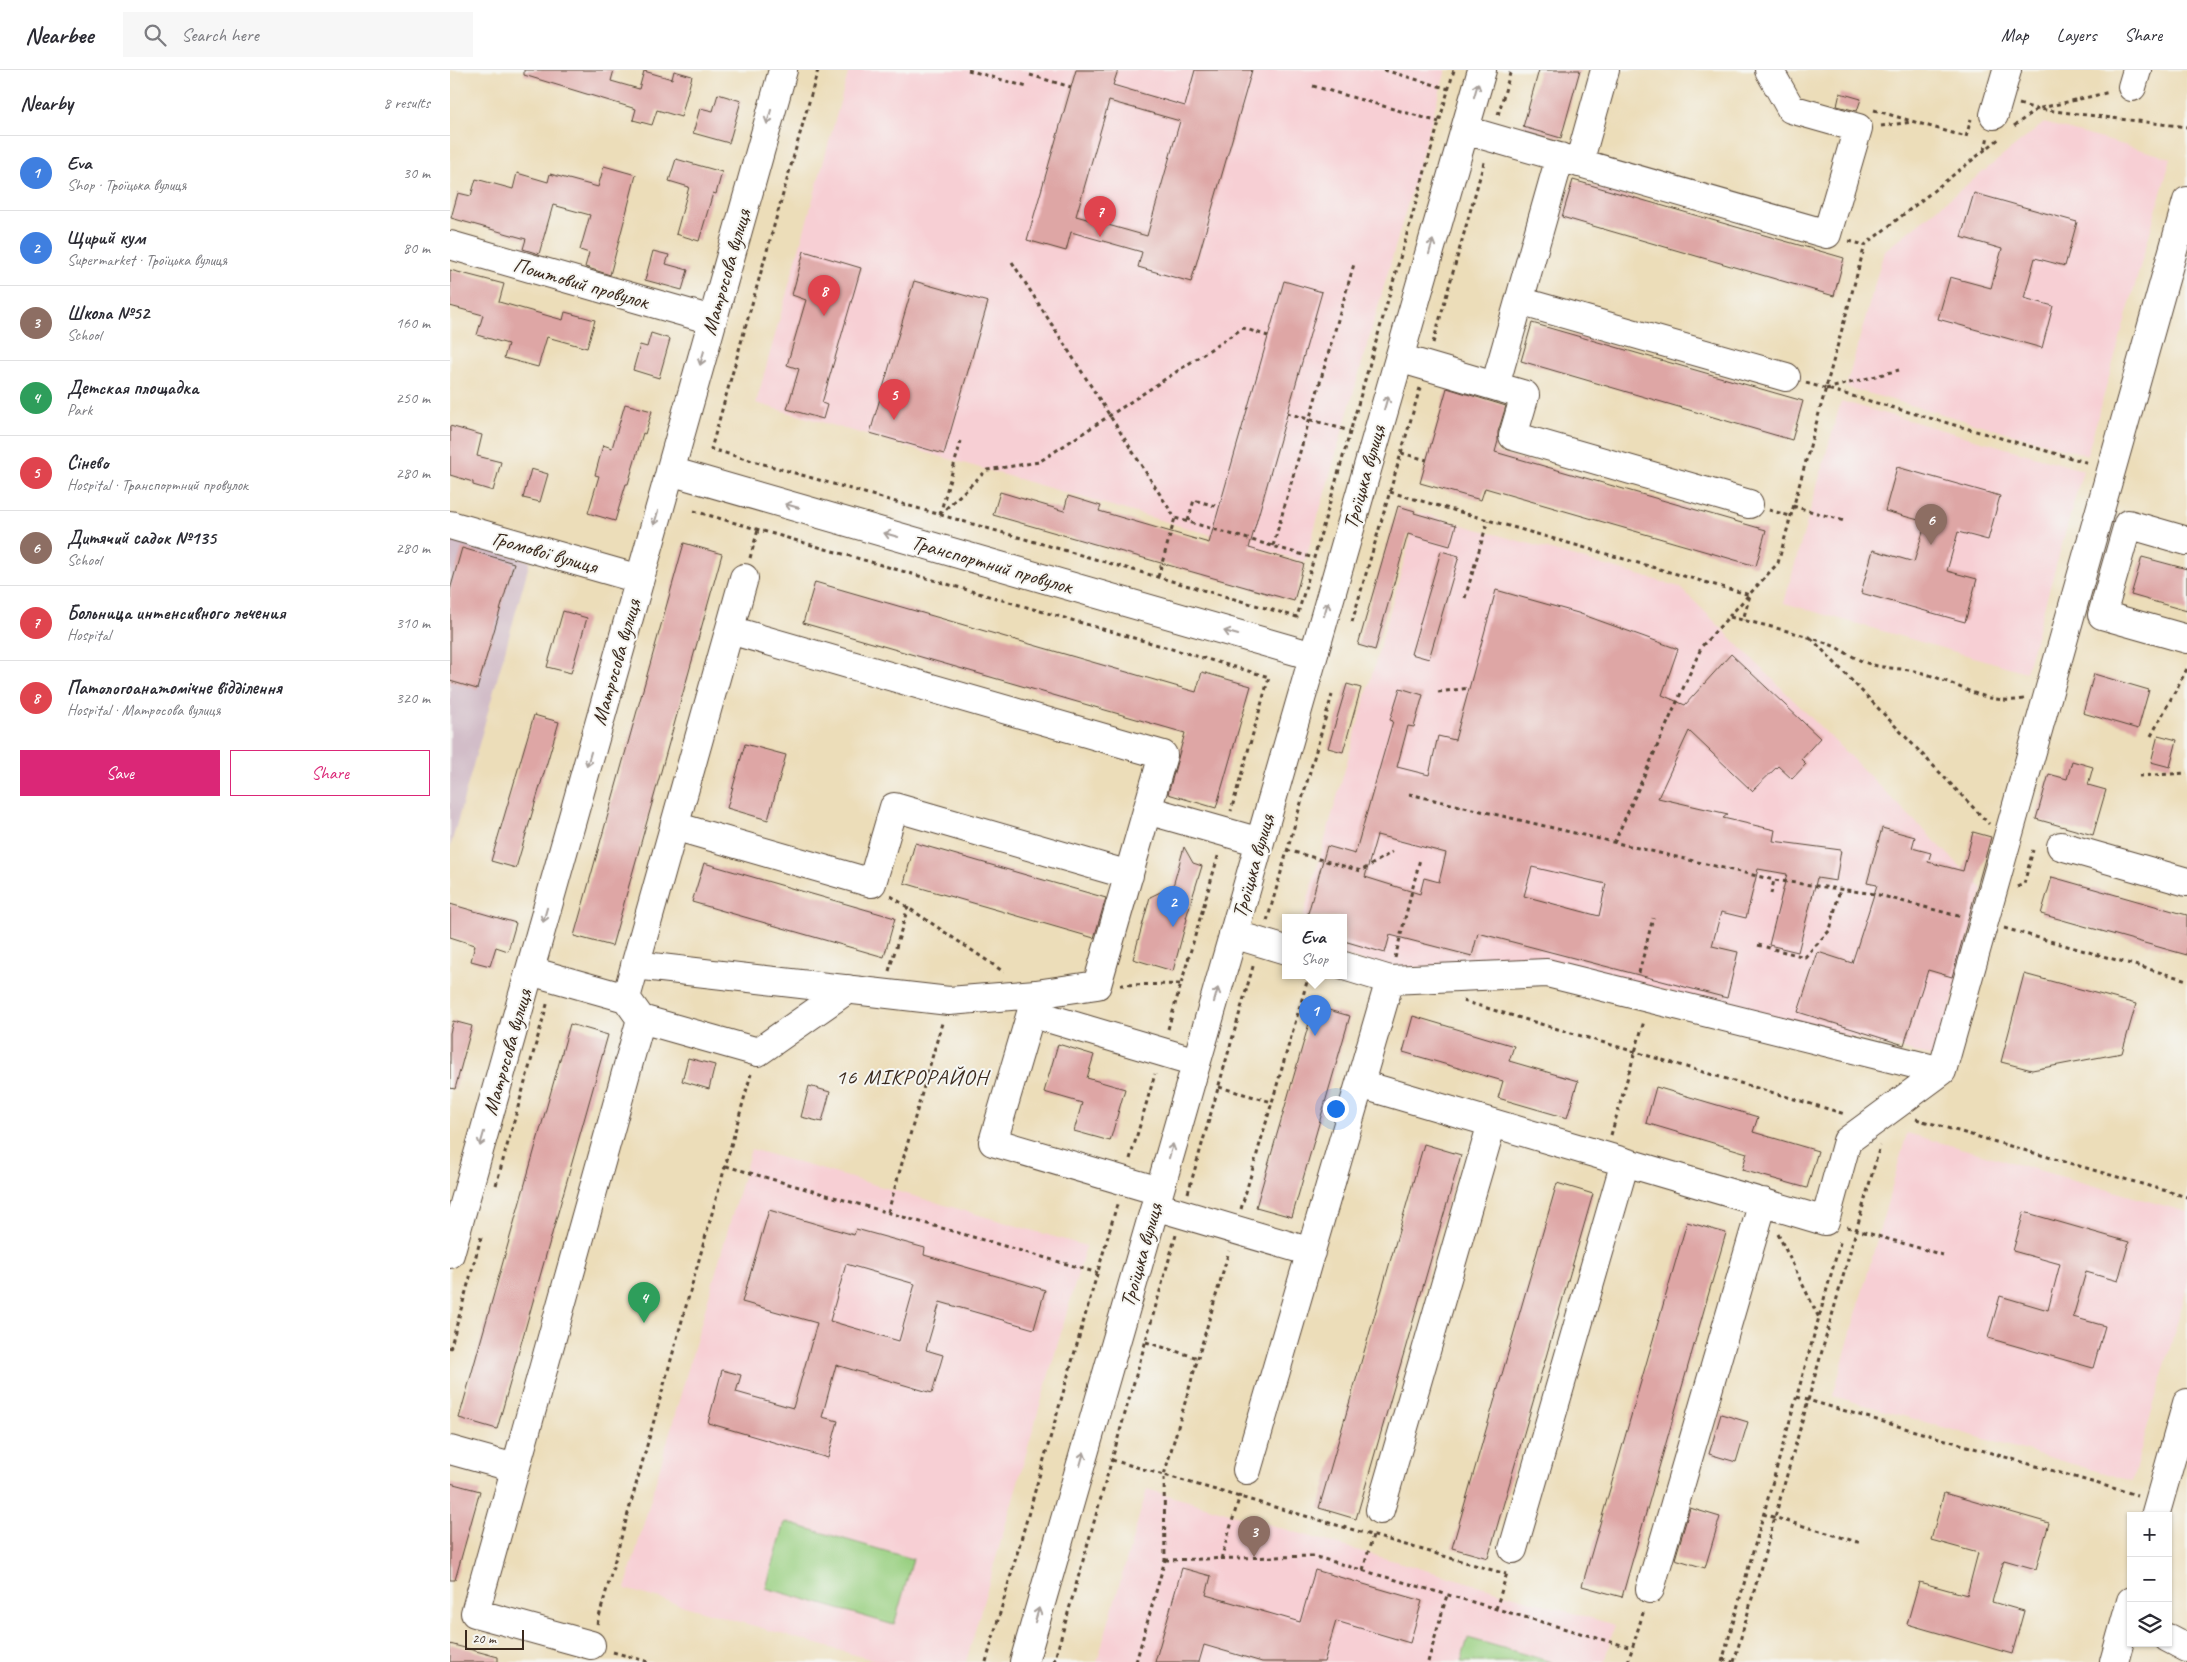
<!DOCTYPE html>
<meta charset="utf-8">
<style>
:root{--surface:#fff;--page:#f7f7f7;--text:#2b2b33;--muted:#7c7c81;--line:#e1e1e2;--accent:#db2777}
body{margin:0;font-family:Caveat,sans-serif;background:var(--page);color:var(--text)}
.controls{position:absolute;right:15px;bottom:15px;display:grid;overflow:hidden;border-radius:0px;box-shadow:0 1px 4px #0004}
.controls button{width:45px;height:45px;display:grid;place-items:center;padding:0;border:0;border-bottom:1px solid var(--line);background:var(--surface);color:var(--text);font:25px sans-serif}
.scale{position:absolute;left:15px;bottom:12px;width:59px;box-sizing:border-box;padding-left:5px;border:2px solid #3b2a1e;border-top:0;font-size:14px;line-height:18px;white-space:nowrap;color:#3b2a1e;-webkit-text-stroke:4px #f6f6f2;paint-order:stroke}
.you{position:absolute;left:885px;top:1038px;width:18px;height:18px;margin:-12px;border:4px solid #fff;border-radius:50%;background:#1a73e8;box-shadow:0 0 0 8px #1a73e833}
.badge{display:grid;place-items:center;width:32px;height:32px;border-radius:50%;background:var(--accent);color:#fff;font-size:16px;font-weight:700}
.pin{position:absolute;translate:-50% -41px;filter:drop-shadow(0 1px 2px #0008)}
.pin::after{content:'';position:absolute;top:26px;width:18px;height:15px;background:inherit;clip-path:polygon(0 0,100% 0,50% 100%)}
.popup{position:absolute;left:832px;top:844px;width:65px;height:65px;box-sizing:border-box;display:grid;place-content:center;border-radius:0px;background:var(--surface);filter:drop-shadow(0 1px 4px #0005);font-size:16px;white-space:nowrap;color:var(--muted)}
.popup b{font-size:19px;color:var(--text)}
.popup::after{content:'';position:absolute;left:50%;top:100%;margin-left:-10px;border:10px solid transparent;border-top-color:var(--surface)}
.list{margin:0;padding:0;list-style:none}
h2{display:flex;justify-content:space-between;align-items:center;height:65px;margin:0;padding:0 20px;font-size:21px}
h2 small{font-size:16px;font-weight:400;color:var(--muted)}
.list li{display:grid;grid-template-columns:32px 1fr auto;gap:15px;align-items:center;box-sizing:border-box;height:75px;padding:0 20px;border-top:1px solid var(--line)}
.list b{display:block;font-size:19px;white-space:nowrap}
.list p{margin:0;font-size:16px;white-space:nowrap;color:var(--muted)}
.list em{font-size:16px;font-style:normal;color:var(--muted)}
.actions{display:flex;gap:10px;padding:15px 20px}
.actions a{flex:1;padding:11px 0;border:1px solid var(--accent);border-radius:0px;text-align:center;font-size:18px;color:var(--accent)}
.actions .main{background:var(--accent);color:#fff}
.icon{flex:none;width:28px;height:28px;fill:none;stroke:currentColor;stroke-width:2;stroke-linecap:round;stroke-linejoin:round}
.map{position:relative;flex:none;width:1737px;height:1592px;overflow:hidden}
header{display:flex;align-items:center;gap:30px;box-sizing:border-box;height:70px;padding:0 25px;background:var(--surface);border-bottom:1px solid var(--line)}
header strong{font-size:24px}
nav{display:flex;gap:28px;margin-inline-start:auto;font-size:18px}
.search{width:350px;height:45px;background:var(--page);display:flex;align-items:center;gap:12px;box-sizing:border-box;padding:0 18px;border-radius:0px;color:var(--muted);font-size:19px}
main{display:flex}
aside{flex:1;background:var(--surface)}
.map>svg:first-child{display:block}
</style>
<header>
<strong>Nearbee</strong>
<div class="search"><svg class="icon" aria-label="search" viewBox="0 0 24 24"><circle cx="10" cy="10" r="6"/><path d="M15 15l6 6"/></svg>Search here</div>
<nav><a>Map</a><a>Layers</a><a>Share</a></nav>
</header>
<main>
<aside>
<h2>Nearby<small>8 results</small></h2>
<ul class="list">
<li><span class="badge" style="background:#3f7fe0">1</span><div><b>Eva</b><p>Shop · Троїцька вулиця</p></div><em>30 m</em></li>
<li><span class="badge" style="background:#3f7fe0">2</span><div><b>Щирий кум</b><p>Supermarket · Троїцька вулиця</p></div><em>80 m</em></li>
<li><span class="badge" style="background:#8d6e63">3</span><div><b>Школа №52</b><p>School</p></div><em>160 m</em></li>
<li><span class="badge" style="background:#2e9e5b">4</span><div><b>Детская площадка</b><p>Park</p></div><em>250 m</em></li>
<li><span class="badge" style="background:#e0444e">5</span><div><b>Сінево</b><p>Hospital · Транспортний провулок</p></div><em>280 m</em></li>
<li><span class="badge" style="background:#8d6e63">6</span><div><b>Дитячий садок №135</b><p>School</p></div><em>280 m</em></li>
<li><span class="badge" style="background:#e0444e">7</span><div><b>Больница интенсивного лечения</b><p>Hospital</p></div><em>310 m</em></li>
<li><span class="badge" style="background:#e0444e">8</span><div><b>Патологоанатомічне відділення</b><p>Hospital · Матросова вулиця</p></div><em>320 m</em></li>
</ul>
<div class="actions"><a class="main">Save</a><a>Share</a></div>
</aside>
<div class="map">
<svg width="1737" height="1592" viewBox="0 0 1737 1592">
<rect width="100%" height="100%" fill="#f6f6f2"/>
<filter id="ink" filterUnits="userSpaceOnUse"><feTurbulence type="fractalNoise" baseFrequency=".02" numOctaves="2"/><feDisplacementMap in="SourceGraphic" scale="10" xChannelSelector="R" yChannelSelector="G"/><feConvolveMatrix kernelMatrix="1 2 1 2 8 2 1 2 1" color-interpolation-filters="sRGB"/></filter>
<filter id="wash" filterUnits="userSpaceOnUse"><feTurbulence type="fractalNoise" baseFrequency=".0096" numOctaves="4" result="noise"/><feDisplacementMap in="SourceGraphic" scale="20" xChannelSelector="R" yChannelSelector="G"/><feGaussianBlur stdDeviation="1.12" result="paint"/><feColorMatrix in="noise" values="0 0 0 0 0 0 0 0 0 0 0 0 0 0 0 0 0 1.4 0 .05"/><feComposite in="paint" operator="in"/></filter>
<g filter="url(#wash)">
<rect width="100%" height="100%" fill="#ecddb9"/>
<!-- built -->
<path fill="#f7cfd4" d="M 399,0 L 996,0 L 855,492 L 306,333 Z
M 1594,53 L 1721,88 L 1637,385 L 1396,317 L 1434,181 Z
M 1391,331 L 1633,400 L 1576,602 L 1334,533 Z
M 968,442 L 1230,517 L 1533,819 L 1487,988 L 1095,891 L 940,899 L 894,886 L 894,847 L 853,847 Z
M 1457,1063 L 1737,1142 L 1737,1218 L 1682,1411 L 1383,1326 Z
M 301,1079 L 636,1176 L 516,1592 L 430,1592 L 175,1519 Z
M 697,1419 L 1165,1555 L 1154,1592 L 647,1592 Z"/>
<!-- industrial -->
<path fill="#d2bdc8" d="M 0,468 L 80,491 L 0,778 Z"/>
<!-- green -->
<path fill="#9ad082" stroke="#6a7d50" d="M 335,1452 L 463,1489 L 444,1555 L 316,1518 Z
M 1018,1568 L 1102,1592 L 1011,1592 Z"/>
<g id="blocks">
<!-- building -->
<path fill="#dea6a5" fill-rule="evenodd" d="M 74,0 L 164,0 L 161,11 L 189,19 L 194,1 L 222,9 L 224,1 L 242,6 L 231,47 L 207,40 L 202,55 L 183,50 L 186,39 L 74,5 Z
M 626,0 L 668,0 L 663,15 L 735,36 L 745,0 L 802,0 L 741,212 L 688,197 L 692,182 L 621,162 L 616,181 L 577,170 ZM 659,31 L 730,51 L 697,166 L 626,146 Z
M 1089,0 L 1130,0 L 1111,68 L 1073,57 Z
M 1390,23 L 1411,29 L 1407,41 L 1387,36 Z
M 268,24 L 291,31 L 279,73 L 243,63 L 250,38 L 263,41 Z
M 226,89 L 272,102 L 266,124 L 263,123 L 249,171 L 226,164 L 239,117 L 219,111 Z
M 154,96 L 186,105 L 160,205 L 135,197 L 139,183 L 130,180 L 140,145 L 103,135 L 89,184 L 73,179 L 76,169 L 1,148 L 8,123 L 21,126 L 26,109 L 63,119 L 67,103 L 98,112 L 100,104 L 148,117 Z
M 1123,110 L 1394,188 L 1384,226 L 1112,147 Z
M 1524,123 L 1627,152 L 1615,196 L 1585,188 L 1574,228 L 1603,236 L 1592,278 L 1488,249 L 1500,207 L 1541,218 L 1552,179 L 1511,167 Z
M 203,181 L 219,185 L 216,194 L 238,200 L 232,220 L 195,210 Z
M 354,181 L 411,198 L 372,333 L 377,335 L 373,349 L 337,339 L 349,299 L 337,295 L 356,230 L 342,225 Z
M 0,200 L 54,214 L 49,232 L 113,250 L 115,242 L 145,250 L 137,278 L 97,267 L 88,297 L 54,288 L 58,274 L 27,265 L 33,245 L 0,236 Z
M 464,211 L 538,232 L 494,384 L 420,363 Z
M 834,211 L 872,222 L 799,478 L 854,494 L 844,531 L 543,445 L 550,422 L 614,441 L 618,426 L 651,436 L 649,441 L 759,473 Z
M 1082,253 L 1353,331 L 1342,370 L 1071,291 Z
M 201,263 L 220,269 L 209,308 L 183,300 L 190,275 L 197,277 Z
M 997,318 L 1056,336 L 1048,362 L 1048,371 L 1045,382 L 1316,460 L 1306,496 L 1035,418 L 1031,430 L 970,413 Z
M 175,334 L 202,341 L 195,364 L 193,363 L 178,414 L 176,414 L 165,451 L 138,443 L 149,406 L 145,405 L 153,375 L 162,378 Z
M 0,356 L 32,365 L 27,386 L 51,392 L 43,421 L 23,415 L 23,412 L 0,405 Z
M 1447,397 L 1550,426 L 1538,470 L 1508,462 L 1497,501 L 1527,509 L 1515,552 L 1411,523 L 1423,480 L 1464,492 L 1476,452 L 1435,441 Z
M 81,399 L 98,404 L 90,432 L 73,428 Z
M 948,436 L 965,441 L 964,443 L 1006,455 L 1000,476 L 958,464 L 925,580 L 908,575 Z
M 234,473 L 272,484 L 162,876 L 124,866 Z
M 12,478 L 64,493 L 27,619 L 0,611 L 0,520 Z
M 991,481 L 1009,486 L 979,589 L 961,584 Z
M 1692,487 L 1737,499 L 1737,541 L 1681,525 Z
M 365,512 L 746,622 L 752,602 L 801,616 L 766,738 L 718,724 L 735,663 L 353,553 Z
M 1046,520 L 1128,543 L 1228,579 L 1212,625 L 1235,635 L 1281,584 L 1370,668 L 1351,689 L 1356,694 L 1342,709 L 1328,696 L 1302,721 L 1239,661 L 1208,728 L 1278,744 L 1273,748 L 1325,760 L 1323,771 L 1391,780 L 1386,811 L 1367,808 L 1348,882 L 1319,875 L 1337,804 L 1308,799 L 1296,848 L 1271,842 L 1262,876 L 1288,882 L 1277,928 L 1028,863 L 1022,886 L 940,865 L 935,883 L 894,871 L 894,847 L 857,847 L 877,776 L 905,784 L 943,651 L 940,650 L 950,618 L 973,625 L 964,657 L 958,656 L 947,697 L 979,705 L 988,666 L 1005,670 ZM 927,765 L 996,783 L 989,812 L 974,808 L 970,824 L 915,807 ZM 1082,797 L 1156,814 L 1149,846 L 1074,826 Z
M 113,541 L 137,548 L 121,603 L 97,597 Z
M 1644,604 L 1699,620 L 1688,659 L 1633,643 Z
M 897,614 L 911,618 L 893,682 L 878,678 Z
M 84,645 L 109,652 L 66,798 L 41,791 Z
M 1708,665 L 1727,670 L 1720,697 L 1701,692 Z
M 295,674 L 336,685 L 318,750 L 277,738 Z
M 1622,691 L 1643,697 L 1638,715 L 1656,720 L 1643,765 L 1586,749 L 1599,704 L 1617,709 Z
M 1432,758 L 1465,767 L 1462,778 L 1481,783 L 1478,792 L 1513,801 L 1523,762 L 1541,767 L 1502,907 L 1478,900 L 1454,975 L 1348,942 L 1368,882 L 1402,893 L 1427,815 L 1417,813 Z
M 465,773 L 656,828 L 644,868 L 454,813 Z
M 734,777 L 743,793 L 752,796 L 736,848 L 737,849 L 723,901 L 683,889 L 700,827 L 723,816 Z
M 254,793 L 445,848 L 434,887 L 242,832 Z
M 1602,807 L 1737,845 L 1737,885 L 1591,844 Z
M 0,834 L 66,853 L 58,881 L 46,877 L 40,896 L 21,891 L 25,875 L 0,867 Z
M 1574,904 L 1686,934 L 1672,983 L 1582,1000 L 1551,992 Z
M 864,936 L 900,946 L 842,1147 L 806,1137 Z
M 963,946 L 1064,976 L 1059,991 L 1128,1011 L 1117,1048 L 1048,1028 L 1053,1011 L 953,982 Z
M 3,951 L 22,956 L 5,1019 L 0,1018 L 0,963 Z
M 120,954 L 158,965 L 47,1359 L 9,1348 Z
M 608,974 L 644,985 L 637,1008 L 675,1019 L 660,1071 L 624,1061 L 632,1033 L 594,1022 Z
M 238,988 L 265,995 L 259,1019 L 232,1011 Z
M 359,1016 L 380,1022 L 372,1052 L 351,1047 Z
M 1206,1017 L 1308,1047 L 1303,1062 L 1368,1081 L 1357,1118 L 1292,1100 L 1297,1083 L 1196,1053 Z
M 974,1074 L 1011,1085 L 906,1449 L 869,1438 Z
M 1107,1113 L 1143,1124 L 1038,1488 L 1002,1478 Z
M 319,1140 L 404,1165 L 406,1159 L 475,1178 L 474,1185 L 595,1220 L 584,1259 L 490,1232 L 476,1280 L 493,1285 L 482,1323 L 386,1295 L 372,1347 L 388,1351 L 378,1388 L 258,1353 L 272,1300 L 291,1305 L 286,1322 L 343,1338 L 367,1253 L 292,1232 ZM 396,1194 L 465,1214 L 449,1271 L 380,1251 Z
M 1574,1142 L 1679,1172 L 1668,1211 L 1636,1202 L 1623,1247 L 1655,1256 L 1643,1298 L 1538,1268 L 1550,1226 L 1598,1240 L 1610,1194 L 1563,1181 Z
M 1237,1152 L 1276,1163 L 1172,1527 L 1132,1516 Z
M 1271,1344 L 1298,1352 L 1286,1392 L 1259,1384 Z
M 0,1413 L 30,1421 L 5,1510 L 0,1510 Z
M 1494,1423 L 1599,1453 L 1586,1499 L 1554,1490 L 1542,1532 L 1574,1541 L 1562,1584 L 1457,1554 L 1469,1512 L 1517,1525 L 1528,1483 L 1481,1470 Z
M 1240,1438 L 1270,1447 L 1255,1498 L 1225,1489 Z
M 732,1498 L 761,1506 L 756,1525 L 850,1552 L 865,1500 L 972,1531 L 960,1573 L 886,1551 L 874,1592 L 812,1592 L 754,1575 L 749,1592 L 705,1592 Z
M 0,1574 L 48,1587 L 48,1592 L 0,1592 Z"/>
</g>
</g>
<g filter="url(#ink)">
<use href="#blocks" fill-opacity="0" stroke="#564535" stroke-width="1"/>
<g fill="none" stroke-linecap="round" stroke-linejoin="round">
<defs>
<path id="minor" d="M 1682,17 L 1687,0
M 1544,45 L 1557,0
M 1015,60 L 1377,164 L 1408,58 L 1341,39 L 1319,0
M 1129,93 L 1155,0
M 0,175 L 262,250
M 1069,231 L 1336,307
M 949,288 L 1075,325 L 1063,366 L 1299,434
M 1045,316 L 1110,87
M 220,401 L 863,586
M 0,455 L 189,509
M 1737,471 L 1678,454 L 1652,545 L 1737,569
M 697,740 L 810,772
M 224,756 L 422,813 L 444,737 L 679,805
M 1611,776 L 1737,812
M 783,864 L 836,880
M 185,895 L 499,931 L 586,924 L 647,915 L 713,685 L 280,560
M 894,896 L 940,910 L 1097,903 L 1492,1001
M 80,901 L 176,928 L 191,949 L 308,982 L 398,919
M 176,928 L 294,508
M 910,1014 L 1375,1151 L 1397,1071 L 1492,1001 L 1737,131
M 709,1121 L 543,1072 L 581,943 L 746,992
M 705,1136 L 861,1182
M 0,1184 L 333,0
M 0,1380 L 65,1398
M 797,1400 L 940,910
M 930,1440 L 1042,1053
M 1705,1446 L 1737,1333
M 1063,1479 L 1175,1092
M 1200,1519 L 1313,1132
M 1718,1568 L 1737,1578
M 141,1575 L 25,1543 L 191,949
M 574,1592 L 1032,0
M 1664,1592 L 1681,1531"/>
</defs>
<!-- minor casing -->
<use href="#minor" stroke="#564535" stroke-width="30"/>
<!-- path -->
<path stroke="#564535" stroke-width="3" stroke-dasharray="4 4" stroke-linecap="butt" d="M 368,0 L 261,379 L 847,547 L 1004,0
M 518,0 L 577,17
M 934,0 L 999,19
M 580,5 L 621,17
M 863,16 L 989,52
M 1569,34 L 1587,39 L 1737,57
M 1424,40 L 1516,67 L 1521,49
M 1048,45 L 1061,0
M 1431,56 L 1462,52
M 1564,56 L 1587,39 L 1660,22
M 1535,80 L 1538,66
M 1399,171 L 1415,175
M 562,192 L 725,448 L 864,488
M 983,273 L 1035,89
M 1356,313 L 1639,393
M 1376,319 L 1449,300
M 837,343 L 900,361
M 951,383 L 977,390
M 940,422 L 1300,525 L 1293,550
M 1343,436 L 1394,451
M 1319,440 L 1340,446
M 244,441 L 819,607 L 781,741
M 490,444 L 537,400 L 589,392 L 793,258 L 818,266
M 490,444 L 511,371
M 738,451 L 744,430 L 769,437
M 823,476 L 904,194
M 300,488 L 308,460
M 708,507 L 725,448
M 1015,528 L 1038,450
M 1280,547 C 1313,555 1347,562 1379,574 C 1393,580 1406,590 1420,594 C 1436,599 1453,598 1469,602 C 1505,611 1534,636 1574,629
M 902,552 L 970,318
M 1361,568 L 1539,754
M 988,622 L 1019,618
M 1701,666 L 1737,599
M 1689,706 L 1737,703
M 959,724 L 1324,810 L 1425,824 L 1512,847
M 1164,773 L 1252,576 L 1328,493 L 1415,175 L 1550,68
M 837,780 L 911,801 L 942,782
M 1567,817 L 1574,814 L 1583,780
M 1321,824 L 1324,810
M 441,826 L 554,902
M 817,851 L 882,625
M 1554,858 L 1737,910
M 1308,875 L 1355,887 L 1380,860 L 1390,819
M 945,888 L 970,789
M 439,901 L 458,837
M 1189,903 L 1203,848
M 670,915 L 731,914
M 1013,931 L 1395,1044
M 718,959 L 769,783
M 769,1017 L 822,1032
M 1466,1049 L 1737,1127
M 1161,1065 L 1194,951
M 680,1089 L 705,1004
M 276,1096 L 648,1203
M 46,1115 L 98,931
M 738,1123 L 804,893
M 791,1139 L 859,905
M 438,1142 L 492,953
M 1397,1157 L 1493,1185
M 1328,1164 L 1369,1248
M 696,1272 L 748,1288
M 0,1279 L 32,1164
M 1347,1327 L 1687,1425
M 662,1390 L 1056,1504
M 1313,1444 L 1411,1473
M 771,1489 L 790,1425
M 715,1490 L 863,1486 L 1182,1578
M 913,1500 L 923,1465
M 1046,1539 L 1057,1503
M 147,1554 L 301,1004
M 163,1582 L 199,1592
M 1273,1589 L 1283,1592
M 536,1592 L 668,1131
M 604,1592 L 726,1165
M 686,1592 L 715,1490 L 714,1405 L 779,1181
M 978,1592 L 997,1525
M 1178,1592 L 1194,1540
M 1272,1592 L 1391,1169
M 1284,1592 L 1430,1076"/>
<!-- minor -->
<use href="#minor" stroke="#fff" stroke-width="28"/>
</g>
<!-- one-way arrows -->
<defs><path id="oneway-shaft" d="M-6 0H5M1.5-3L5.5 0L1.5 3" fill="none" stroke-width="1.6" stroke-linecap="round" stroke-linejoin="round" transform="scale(1.25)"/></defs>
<g stroke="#a79f9a">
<use href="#oneway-shaft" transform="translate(1026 20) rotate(-74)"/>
<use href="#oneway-shaft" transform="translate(319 47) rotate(106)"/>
<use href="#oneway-shaft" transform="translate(981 177) rotate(-74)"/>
<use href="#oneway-shaft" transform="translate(252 288) rotate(106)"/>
<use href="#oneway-shaft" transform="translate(936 333) rotate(-74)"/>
<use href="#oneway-shaft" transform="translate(342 436) rotate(-164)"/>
<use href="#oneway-shaft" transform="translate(206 448) rotate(106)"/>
<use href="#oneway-shaft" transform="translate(441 465) rotate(-164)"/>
<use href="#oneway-shaft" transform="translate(876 539) rotate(-74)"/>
<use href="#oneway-shaft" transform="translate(781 563) rotate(-164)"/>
<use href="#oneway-shaft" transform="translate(139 689) rotate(106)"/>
<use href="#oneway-shaft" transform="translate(95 845) rotate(106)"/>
<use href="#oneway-shaft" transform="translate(766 925) rotate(-74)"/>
<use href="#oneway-shaft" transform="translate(32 1069) rotate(106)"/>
<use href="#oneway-shaft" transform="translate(721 1081) rotate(-74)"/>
<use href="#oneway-shaft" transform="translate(632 1389) rotate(-74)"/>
<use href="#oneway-shaft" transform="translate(587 1545) rotate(-74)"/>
</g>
</g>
<g text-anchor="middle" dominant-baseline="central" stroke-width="4" stroke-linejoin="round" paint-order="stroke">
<!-- street labels -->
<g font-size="21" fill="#3b2a1e" stroke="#f6f6f2">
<text transform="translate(276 202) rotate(-74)">Матросова вулиця</text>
<text transform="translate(131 213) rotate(16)">Поштовий провулок</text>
<text transform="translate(914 407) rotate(-74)">Троїцька вулиця</text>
<text transform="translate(95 482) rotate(16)">Громової вулиця</text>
<text transform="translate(542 494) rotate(16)">Транспортний провулок</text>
<text transform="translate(166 592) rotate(-74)">Матросова вулиця</text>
<text transform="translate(803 796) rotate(-74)">Троїцька вулиця</text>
<text transform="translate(57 982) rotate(-74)">Матросова вулиця</text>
<text transform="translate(691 1185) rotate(-74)">Троїцька вулиця</text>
</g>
<!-- neighbourhood labels -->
<g font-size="22" letter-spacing="1" fill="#3b2a1e" stroke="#f6f6f2">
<text x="462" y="1007">16 МІКРОРАЙОН</text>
</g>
</g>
</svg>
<div class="controls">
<button>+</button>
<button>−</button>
<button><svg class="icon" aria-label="layers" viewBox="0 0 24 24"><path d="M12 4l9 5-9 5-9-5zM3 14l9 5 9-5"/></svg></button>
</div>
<div class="scale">20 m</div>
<div class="you"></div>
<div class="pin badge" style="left:865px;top:966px;background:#3f7fe0">1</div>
<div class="popup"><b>Eva</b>Shop</div>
<div class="pin badge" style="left:723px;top:857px;background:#3f7fe0">2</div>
<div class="pin badge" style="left:804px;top:1487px;background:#8d6e63">3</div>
<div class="pin badge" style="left:194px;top:1253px;background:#2e9e5b">4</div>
<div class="pin badge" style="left:444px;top:350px;background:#e0444e">5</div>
<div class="pin badge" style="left:1481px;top:475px;background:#8d6e63">6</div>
<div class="pin badge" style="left:650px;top:167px;background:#e0444e">7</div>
<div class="pin badge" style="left:374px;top:246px;background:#e0444e">8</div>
</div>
</main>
